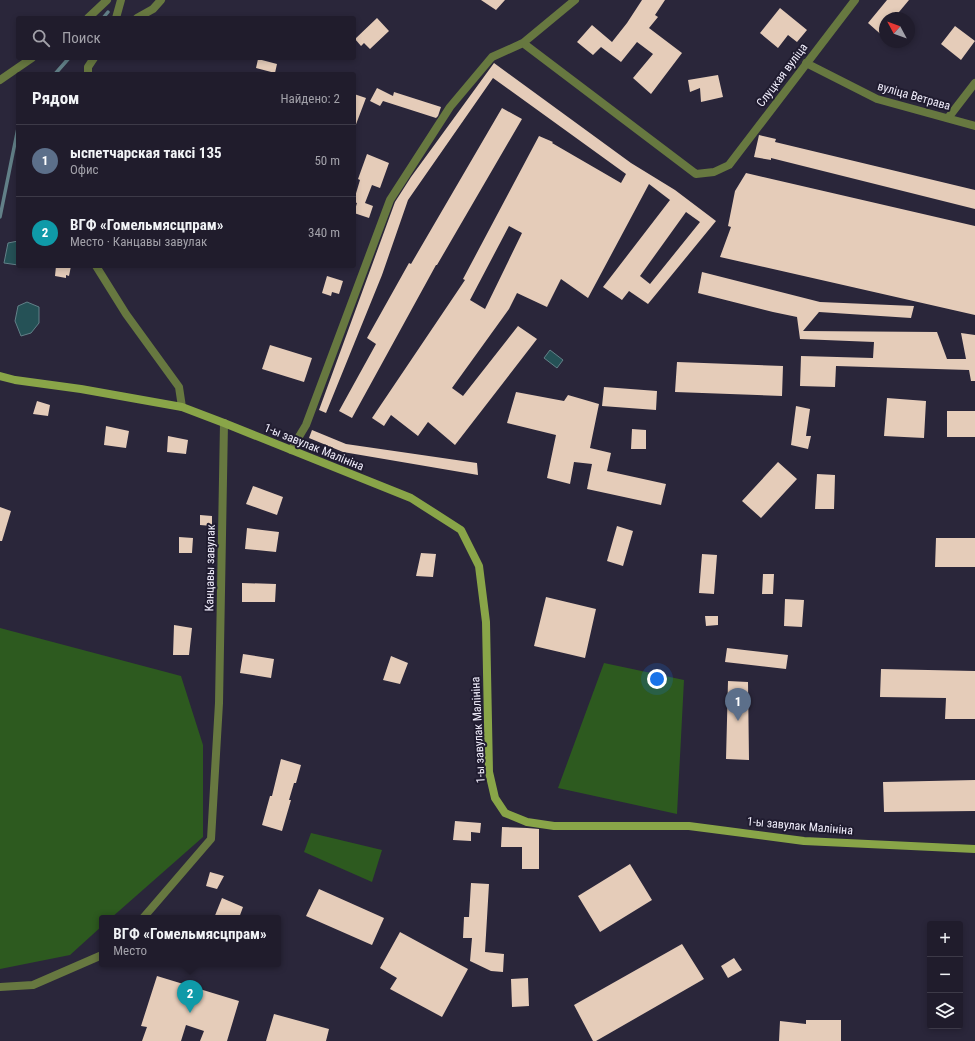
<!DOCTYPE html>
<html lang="ru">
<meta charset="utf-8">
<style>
:root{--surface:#201c2c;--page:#282534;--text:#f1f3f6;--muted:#a2a1a9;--line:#3d3a48;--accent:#8c9099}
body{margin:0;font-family:"Roboto Condensed",sans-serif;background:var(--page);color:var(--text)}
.controls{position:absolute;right:12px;bottom:12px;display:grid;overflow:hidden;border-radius:4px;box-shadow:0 2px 6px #0003}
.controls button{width:36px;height:36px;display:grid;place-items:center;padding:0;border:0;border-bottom:1px solid var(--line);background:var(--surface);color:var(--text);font:20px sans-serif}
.compass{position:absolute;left:879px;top:12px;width:36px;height:36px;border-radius:50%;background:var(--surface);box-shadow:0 2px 6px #0003;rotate:311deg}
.you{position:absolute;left:657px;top:679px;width:14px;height:14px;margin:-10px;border:3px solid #fff;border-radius:50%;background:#1a73e8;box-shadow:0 0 0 6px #1a73e833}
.badge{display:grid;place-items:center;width:26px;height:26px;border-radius:50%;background:var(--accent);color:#fff;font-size:13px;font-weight:700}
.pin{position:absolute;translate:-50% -33px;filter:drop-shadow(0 1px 2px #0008)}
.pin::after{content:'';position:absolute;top:21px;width:14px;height:12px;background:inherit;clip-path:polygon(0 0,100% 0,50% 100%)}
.popup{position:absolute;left:99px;top:915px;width:182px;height:52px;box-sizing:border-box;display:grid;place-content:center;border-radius:4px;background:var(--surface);filter:drop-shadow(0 1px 3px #0005);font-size:13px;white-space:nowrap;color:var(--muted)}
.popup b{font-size:15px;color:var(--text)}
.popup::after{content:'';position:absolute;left:50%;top:100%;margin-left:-8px;border:8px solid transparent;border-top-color:var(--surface)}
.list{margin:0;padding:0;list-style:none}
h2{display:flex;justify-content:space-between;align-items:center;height:52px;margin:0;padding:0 16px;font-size:17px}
h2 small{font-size:13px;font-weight:400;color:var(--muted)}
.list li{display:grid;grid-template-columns:26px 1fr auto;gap:12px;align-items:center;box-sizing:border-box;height:72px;padding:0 16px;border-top:1px solid var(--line)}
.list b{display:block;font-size:15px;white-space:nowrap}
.list p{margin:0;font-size:13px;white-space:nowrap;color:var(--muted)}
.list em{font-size:13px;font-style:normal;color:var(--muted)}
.icon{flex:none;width:22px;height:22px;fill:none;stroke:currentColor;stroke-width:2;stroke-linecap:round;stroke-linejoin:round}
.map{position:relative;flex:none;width:975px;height:1041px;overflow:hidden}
.search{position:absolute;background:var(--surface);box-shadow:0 2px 6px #0003;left:16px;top:16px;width:340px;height:44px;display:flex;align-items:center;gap:10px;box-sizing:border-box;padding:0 14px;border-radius:4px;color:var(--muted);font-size:15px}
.panel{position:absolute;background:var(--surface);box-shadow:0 2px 6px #0003;left:16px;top:72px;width:340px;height:196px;border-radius:4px}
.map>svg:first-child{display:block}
</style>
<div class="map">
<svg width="975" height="1041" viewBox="0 0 975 1041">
<rect width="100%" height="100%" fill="#2a263a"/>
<!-- green -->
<path fill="#2d5a1f" d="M 0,628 L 181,676 L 203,745 L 203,837 L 111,918 L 102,918 L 102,926 L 70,955 L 0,969 Z
M 604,663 L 684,680 L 677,814 L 558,788 Z
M 311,833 L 382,850 L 372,882 L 304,852 Z"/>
<!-- water -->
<path fill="#255156" stroke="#628088" d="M 18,241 L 18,265 L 4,263 L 8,243 Z
M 27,302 L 39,307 L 39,323 L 31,333 L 21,336 L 15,321 L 18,306 Z
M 550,350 L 563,360 L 557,368 L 544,358 Z"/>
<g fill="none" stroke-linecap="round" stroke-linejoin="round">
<!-- stream -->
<path stroke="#628088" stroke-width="3.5" d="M 103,18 L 108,12
M 55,74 L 69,58
M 0,217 L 18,128"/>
</g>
<!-- building -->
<path fill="#e5ccb9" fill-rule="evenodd" d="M 481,0 L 505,0 L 496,10 Z
M 642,0 L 665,0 L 655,15 L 658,17 L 649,28 L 682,53 L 651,94 L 633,78 L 653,54 L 637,42 L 621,62 L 601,47 L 593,55 L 577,42 L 592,25 L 612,42 L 627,23 Z
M 887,0 L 909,0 L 894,18 L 885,18 L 885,38 L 868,23 Z
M 780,8 L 807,30 L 797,42 L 788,35 L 778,48 L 760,33 Z
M 377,18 L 389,31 L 370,49 L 364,43 L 361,46 L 355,39 Z
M 955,26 L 975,41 L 961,60 L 941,44 Z
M 258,59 L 277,64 L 275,73 L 256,68 Z
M 494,63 L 631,163 L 675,190 L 716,221 L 648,304 L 629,291 L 622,300 L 603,287 L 670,200 L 649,184 L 588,298 L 561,279 L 547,307 L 517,293 L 509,309 L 452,388 L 463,396 L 518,326 L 537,339 L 455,445 L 428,422 L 418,436 L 391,415 L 384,426 L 372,418 L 465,280 L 463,279 L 539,136 L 553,142 L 552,143 L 621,183 L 626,174 L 493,78 L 408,200 L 382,275 L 326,413 L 319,410 L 395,202 L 411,177 ZM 686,212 L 700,222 L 650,284 L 640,276 ZM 509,226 L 522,233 L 485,309 L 470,300 Z
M 718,75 L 723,97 L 701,102 L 700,88 L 690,92 L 688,80 Z
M 377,88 L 393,96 L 394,92 L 441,107 L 438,116 L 436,118 L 383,101 L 380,106 L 370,101 Z
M 354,94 L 366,98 L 355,127 L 354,127 Z
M 502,108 L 522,119 L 437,265 L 436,265 L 352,418 L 339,411 L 376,344 L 367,338 L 409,263 L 411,264 Z
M 759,135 L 776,139 L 775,142 L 975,190 L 975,209 L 771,158 L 771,160 L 754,157 Z
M 367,154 L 389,163 L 380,188 L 372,185 L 365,203 L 373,206 L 369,218 L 354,213 L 357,203 L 354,202 L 354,200 L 360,180 L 358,179 Z
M 746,173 L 975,226 L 975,315 L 720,257 L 731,227 L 728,226 L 735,191 Z
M 56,266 L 71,266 L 69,276 L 66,275 L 66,278 L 55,276 Z
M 702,272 L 820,302 L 914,306 L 911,318 L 819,312 L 803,331 L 937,332 L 947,359 L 966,359 L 961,333 L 975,335 L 975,381 L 971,381 L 969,370 L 836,366 L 835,387 L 800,386 L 801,356 L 873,358 L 874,342 L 800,339 L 797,317 L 773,312 L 698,293 Z
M 327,276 L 343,281 L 339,294 L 332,292 L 331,296 L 322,293 Z
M 270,345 L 312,358 L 304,382 L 262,369 Z
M 677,362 L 783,366 L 782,396 L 675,392 Z
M 604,387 L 657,391 L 656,410 L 602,406 Z
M 516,392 L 564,401 L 568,395 L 599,404 L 590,448 L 611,453 L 607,471 L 666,484 L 661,505 L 587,489 L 592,464 L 574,462 L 570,484 L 547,478 L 556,435 L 507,423 Z
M 887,398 L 926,401 L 924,438 L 884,436 Z
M 37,401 L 50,405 L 48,416 L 33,414 Z
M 796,406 L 810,409 L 806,436 L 811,436 L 808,449 L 791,445 Z
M 947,411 L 975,411 L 975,437 L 947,437 Z
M 106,426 L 129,431 L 126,448 L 104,445 Z
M 632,429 L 646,430 L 646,449 L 631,449 Z
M 312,430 L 346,444 L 477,463 L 478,475 L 343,452 L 309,438 Z
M 168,436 L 188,440 L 186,454 L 167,452 Z
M 778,462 L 797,479 L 761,518 L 742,501 Z
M 817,474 L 835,475 L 834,509 L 815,509 Z
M 253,486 L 283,497 L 277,515 L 246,504 Z
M 0,507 L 11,511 L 2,541 L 0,541 Z
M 200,515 L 212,516 L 212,526 L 200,525 Z
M 617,526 L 633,531 L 623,566 L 607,561 Z
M 247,528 L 279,532 L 276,552 L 245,549 Z
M 179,537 L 193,538 L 192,553 L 179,553 Z
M 936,538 L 975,538 L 975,567 L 935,567 Z
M 421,553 L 436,554 L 433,577 L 416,576 Z
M 702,554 L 717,555 L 714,594 L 699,593 Z
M 763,574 L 774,574 L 773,594 L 762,594 Z
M 242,583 L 276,584 L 275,602 L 242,602 Z
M 546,597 L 596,609 L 585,658 L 534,646 Z
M 785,599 L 804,600 L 802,627 L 784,626 Z
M 705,616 L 718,616 L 718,625 L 706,626 Z
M 174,625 L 192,628 L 189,655 L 173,655 Z
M 727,648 L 788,655 L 786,669 L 725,662 Z
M 243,654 L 274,659 L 271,678 L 240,673 Z
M 391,656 L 408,663 L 400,684 L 383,680 Z
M 881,669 L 975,671 L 975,719 L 945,719 L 946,698 L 880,697 Z
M 728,681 L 748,682 L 749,760 L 726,759 Z
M 281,759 L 301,765 L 296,783 L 294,783 L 289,800 L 291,800 L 282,831 L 262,825 L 270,796 L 272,796 Z
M 975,780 L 975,811 L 884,812 L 883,782 Z
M 455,821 L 481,823 L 480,833 L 471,832 L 471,841 L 453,840 Z
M 502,827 L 527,828 L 539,829 L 539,869 L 522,869 L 522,847 L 501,847 Z
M 630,864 L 652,900 L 600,932 L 578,896 Z
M 210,872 L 224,876 L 217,889 L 206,886 Z
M 471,883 L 489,884 L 485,952 L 504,954 L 503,972 L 491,971 L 470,961 L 472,938 L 463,938 L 464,917 L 469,917 Z
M 319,889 L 384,918 L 372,945 L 306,916 Z
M 222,898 L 243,907 L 239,918 L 214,918 Z
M 400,932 L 468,969 L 442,1017 L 390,989 L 397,978 L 380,968 Z
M 682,944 L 704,979 L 596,1041 L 593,1041 L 574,1005 Z
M 734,958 L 742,970 L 728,978 L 721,966 Z
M 157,976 L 239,1001 L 227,1041 L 200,1041 L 204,1031 L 186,1025 L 181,1041 L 142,1041 L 147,1027 L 141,1026 Z
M 528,978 L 529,1006 L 512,1007 L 511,979 Z
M 274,1014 L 329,1029 L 326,1041 L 266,1041 Z
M 806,1020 L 841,1020 L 841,1041 L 779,1041 L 780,1021 L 806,1024 Z"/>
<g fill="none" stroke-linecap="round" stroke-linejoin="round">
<!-- street -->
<path stroke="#677840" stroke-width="8" d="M 88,18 L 107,0
M 116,18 L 121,0
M 137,18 L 153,9 L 161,0
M 523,43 L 696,174 L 714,172 L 729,165 L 855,0
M 806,63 L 877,99 L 975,126
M 88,74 L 88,67 L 94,58
M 0,80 L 32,58
M 948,118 L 975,83
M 96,266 L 126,314 L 179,387 L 182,407
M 291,450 L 306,425 L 390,200 L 450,107 L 492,57 L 523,43 L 575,0
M 143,918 L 211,839 L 219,703 L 224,423
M 0,987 L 33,985 L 102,955"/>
<!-- secondary -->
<path stroke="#89a548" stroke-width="8" d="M 0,376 L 15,380 L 81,389 L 182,407 L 224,423 L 411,498 L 461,530 L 479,566 L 486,622 L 489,772 L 495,798 L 505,813 L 527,822 L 554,826 L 689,826 L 804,841 L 975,849"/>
</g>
<g text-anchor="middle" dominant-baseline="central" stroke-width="4" stroke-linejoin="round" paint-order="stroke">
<!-- street labels -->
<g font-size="12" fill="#f1eefc" stroke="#201c30">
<text transform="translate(782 75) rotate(-53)">Слуцкая вуліца</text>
<text transform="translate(914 96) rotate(16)">вуліца Ветрава</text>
<text transform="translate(314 447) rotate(22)">1-ы завулак Малініна</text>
<text transform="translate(210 568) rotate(-89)">Канцавы завулак</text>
<text transform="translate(478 730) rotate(-93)">1-ы завулак Малініна</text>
<text transform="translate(800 826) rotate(5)">1-ы завулак Малініна</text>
</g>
</g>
</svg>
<div class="controls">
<button>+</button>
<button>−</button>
<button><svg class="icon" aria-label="layers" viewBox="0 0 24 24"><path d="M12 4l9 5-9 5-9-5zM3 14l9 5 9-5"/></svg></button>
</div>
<svg class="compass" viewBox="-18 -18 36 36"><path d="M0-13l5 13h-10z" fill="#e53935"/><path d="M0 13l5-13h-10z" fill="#a2a1a9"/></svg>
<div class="you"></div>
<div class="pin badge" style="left:738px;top:721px;background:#5c6f8a">1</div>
<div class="pin badge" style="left:190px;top:1013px;background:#0f9aa8">2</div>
<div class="popup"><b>ВГФ «Гомельмясцпрам»</b>Место</div>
<div class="search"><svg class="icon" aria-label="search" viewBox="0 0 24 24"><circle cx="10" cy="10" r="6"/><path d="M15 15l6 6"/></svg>Поиск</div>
<section class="panel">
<h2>Рядом<small>Найдено: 2</small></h2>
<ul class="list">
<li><span class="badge" style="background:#5c6f8a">1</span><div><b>ыспетчарская таксі 135</b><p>Офис</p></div><em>50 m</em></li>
<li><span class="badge" style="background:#0f9aa8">2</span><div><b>ВГФ «Гомельмясцпрам»</b><p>Место · Канцавы завулак</p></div><em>340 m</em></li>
</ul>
</section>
</div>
